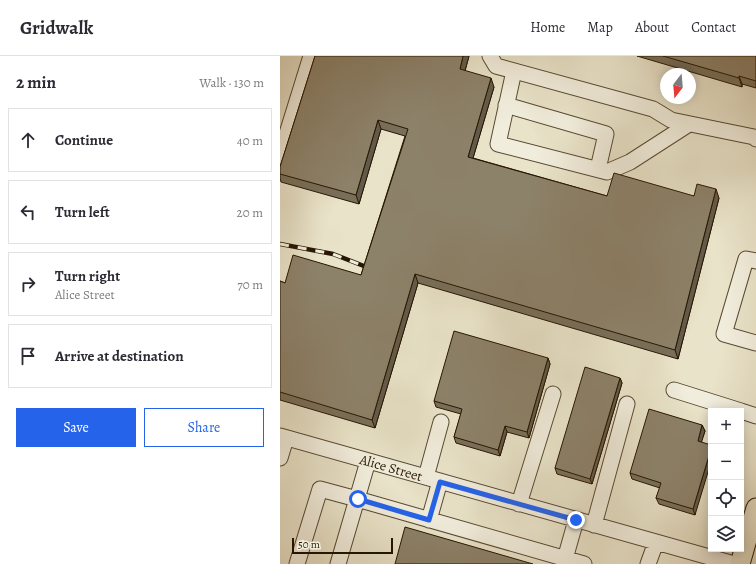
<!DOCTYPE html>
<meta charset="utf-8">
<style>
:root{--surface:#fff;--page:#f2f2f3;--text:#2b2b33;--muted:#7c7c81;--line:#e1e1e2;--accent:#2563eb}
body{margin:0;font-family:Alegreya,serif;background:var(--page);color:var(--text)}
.controls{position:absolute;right:12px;bottom:12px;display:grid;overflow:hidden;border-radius:0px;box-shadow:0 2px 10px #0003}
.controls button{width:36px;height:36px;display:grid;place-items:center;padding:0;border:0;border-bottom:1px solid var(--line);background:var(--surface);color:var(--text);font:20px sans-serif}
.compass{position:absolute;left:380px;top:12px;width:36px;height:36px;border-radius:50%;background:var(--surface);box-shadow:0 2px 10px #0003;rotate:196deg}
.scale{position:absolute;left:12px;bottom:10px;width:101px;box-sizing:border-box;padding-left:4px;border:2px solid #271600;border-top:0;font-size:11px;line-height:14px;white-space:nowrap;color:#271600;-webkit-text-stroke:3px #f1eddc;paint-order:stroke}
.stop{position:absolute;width:12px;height:12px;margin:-9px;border:3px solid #2563eb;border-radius:50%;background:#fff}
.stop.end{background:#2563eb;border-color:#fff;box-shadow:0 1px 4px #0008}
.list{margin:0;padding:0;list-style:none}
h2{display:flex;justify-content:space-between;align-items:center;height:52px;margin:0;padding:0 16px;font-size:17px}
h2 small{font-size:13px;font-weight:400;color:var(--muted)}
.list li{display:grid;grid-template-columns:26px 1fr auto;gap:12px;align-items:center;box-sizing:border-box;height:64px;margin:0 8px 8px;padding:0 8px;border:1px solid var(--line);border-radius:0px}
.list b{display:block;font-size:15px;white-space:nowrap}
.list p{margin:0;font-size:13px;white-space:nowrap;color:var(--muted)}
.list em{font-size:13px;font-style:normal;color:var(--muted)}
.actions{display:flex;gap:8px;padding:12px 16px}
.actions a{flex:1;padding:9px 0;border:1px solid var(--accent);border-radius:0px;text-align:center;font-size:14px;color:var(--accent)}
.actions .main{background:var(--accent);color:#fff}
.icon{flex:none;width:22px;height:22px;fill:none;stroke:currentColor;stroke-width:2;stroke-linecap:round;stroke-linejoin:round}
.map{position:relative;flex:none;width:476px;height:508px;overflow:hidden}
header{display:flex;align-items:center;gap:24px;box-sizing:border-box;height:56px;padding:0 20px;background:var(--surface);border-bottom:1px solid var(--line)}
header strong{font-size:19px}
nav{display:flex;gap:22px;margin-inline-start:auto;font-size:14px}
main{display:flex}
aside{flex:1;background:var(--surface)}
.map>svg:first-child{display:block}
</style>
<header>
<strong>Gridwalk</strong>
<nav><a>Home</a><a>Map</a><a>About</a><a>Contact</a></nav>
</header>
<main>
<aside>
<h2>2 min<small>Walk · 130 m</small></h2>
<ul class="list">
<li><svg class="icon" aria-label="ahead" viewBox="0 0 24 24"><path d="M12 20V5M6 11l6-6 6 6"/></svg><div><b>Continue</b></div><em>40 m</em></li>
<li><svg class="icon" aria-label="left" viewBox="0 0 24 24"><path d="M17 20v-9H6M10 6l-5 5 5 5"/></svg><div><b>Turn left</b></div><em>20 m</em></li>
<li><svg class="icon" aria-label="right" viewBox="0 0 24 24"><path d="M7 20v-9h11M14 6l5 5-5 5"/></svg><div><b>Turn right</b><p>Alice Street</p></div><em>70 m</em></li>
<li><svg class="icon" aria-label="arrive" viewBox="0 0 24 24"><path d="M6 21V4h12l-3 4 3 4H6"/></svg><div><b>Arrive at destination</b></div></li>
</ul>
<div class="actions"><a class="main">Save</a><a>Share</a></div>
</aside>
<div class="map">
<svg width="476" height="508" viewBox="0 0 476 508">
<rect width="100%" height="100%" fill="#e9e3c9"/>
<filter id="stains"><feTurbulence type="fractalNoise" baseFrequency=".005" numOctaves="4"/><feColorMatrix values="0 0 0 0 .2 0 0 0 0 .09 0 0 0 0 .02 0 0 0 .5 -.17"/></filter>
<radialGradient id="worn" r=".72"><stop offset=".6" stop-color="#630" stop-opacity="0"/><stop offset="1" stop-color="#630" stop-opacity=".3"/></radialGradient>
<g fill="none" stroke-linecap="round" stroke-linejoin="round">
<defs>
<path id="minor" d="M 210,0 L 216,10 L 373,53 L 391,64 L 474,81 L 476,83
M 234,15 L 218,88 L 327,116 L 350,106 L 409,68
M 226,49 L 326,78 L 318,113
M 0,100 L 31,0
M 476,205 L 466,203 L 444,278 L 476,287
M 394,334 L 461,355
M 461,355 L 476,360
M 0,380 L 454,508
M 0,402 L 6,382
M 146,421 L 161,366
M 239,448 L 273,338
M 149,464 L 160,425
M 314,469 L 347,348
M 285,503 L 296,464
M 17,508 L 40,433 L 77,443 L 88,405
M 58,508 L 77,443 L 304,508
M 368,508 L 376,486"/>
<path id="major" d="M 460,508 L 476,452"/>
</defs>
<!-- minor casing -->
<use href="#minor" stroke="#584932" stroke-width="17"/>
<!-- major casing -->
<use href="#major" stroke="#271600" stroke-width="21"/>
<!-- minor -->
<use href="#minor" stroke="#f1eddc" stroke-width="15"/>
<!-- major -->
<use href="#major" stroke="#e9e3c9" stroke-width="19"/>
<defs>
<path id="rail" d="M 0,188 L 53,198 L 89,212"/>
</defs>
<!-- rail casing -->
<use href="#rail" stroke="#271600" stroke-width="4.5"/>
<!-- rail -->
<use href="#rail" stroke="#f1eddc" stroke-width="3" stroke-dasharray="9" stroke-linecap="butt"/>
</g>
<!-- wall -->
<path fill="#786f5a" stroke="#271600" d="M 35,0 L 189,0 L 185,15 L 214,31 L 193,102 L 327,140 L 414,140 L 439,142 L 398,303 L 138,227 L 95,372 L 0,344 L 0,225 L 5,227 L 81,219 L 125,80 L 101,73 L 79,148 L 1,126 L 0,122 L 0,111 Z
M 357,0 L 476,0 L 476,32 L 462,28 L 462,31 Z
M 268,302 L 270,308 L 249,382 L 227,376 L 220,400 L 176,387 L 174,381 L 181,358 L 156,351 L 154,345 Z
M 340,322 L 342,327 L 312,428 L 277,418 L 275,412 Z
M 422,369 L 425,375 L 421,386 L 415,459 L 379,448 L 376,442 L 380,432 L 352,423 L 350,417 Z"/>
<!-- shaded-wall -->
<path fill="#625a4a" stroke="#271600" d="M 183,0 L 189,0 L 183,22 L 180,13 Z
M 459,20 L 462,28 L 462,31 L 459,22 Z
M 211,22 L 214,31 L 191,109 L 188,101 Z
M 98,64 L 101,73 L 79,148 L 76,139 Z
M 436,133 L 439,142 L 398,303 L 395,294 Z
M 135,218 L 138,227 L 95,372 L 92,364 Z
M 268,302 L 270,308 L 249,382 L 247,376 Z
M 340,322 L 342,327 L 312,428 L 310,423 Z
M 422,369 L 425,375 L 420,391 L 418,385 Z
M 225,370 L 227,376 L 220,400 L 218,394 Z
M 431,393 L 431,406 L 415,459 L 413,453 Z"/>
<!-- building -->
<path fill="#8c8169" stroke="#271600" d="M 35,0 L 183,0 L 180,13 L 211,22 L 188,101 L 327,140 L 334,117 L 414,140 L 417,128 L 436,133 L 395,294 L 135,218 L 92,364 L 0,336 L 0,225 L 5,227 L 13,199 L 81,219 L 128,73 L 98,64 L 76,139 L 0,118 L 0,111 Z
M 383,0 L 476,0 L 476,25 L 459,20 L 459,22 Z
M 174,275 L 268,302 L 247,376 L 225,370 L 218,394 L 174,381 L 182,353 L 154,345 Z
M 305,311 L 340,322 L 310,423 L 275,412 Z
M 369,353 L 422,369 L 418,385 L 431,389 L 431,393 L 413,453 L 376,442 L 381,427 L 350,417 Z
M 125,471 L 253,508 L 115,508 Z"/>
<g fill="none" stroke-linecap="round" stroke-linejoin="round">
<!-- route -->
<path stroke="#2563eb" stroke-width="5" d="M 78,443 L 149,464 L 160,426 L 296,464"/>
</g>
<g text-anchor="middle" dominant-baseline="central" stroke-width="3" stroke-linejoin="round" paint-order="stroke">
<!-- street labels -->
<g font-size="14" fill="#271600" stroke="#f1eddc">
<text transform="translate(111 412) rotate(16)">Alice Street</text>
</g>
</g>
<rect width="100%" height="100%" filter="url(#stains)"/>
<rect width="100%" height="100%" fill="url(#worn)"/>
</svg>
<div class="controls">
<button>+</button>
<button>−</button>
<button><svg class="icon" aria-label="locate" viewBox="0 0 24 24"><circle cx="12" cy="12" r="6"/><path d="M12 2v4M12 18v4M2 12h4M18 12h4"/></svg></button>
<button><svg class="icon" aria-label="layers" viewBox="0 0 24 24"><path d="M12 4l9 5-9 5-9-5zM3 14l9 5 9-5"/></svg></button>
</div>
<svg class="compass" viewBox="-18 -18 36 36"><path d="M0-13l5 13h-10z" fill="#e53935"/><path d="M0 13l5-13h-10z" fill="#7c7c81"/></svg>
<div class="scale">50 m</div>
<div class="stop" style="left:78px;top:443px"></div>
<div class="stop end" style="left:296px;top:464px"></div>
</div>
</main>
